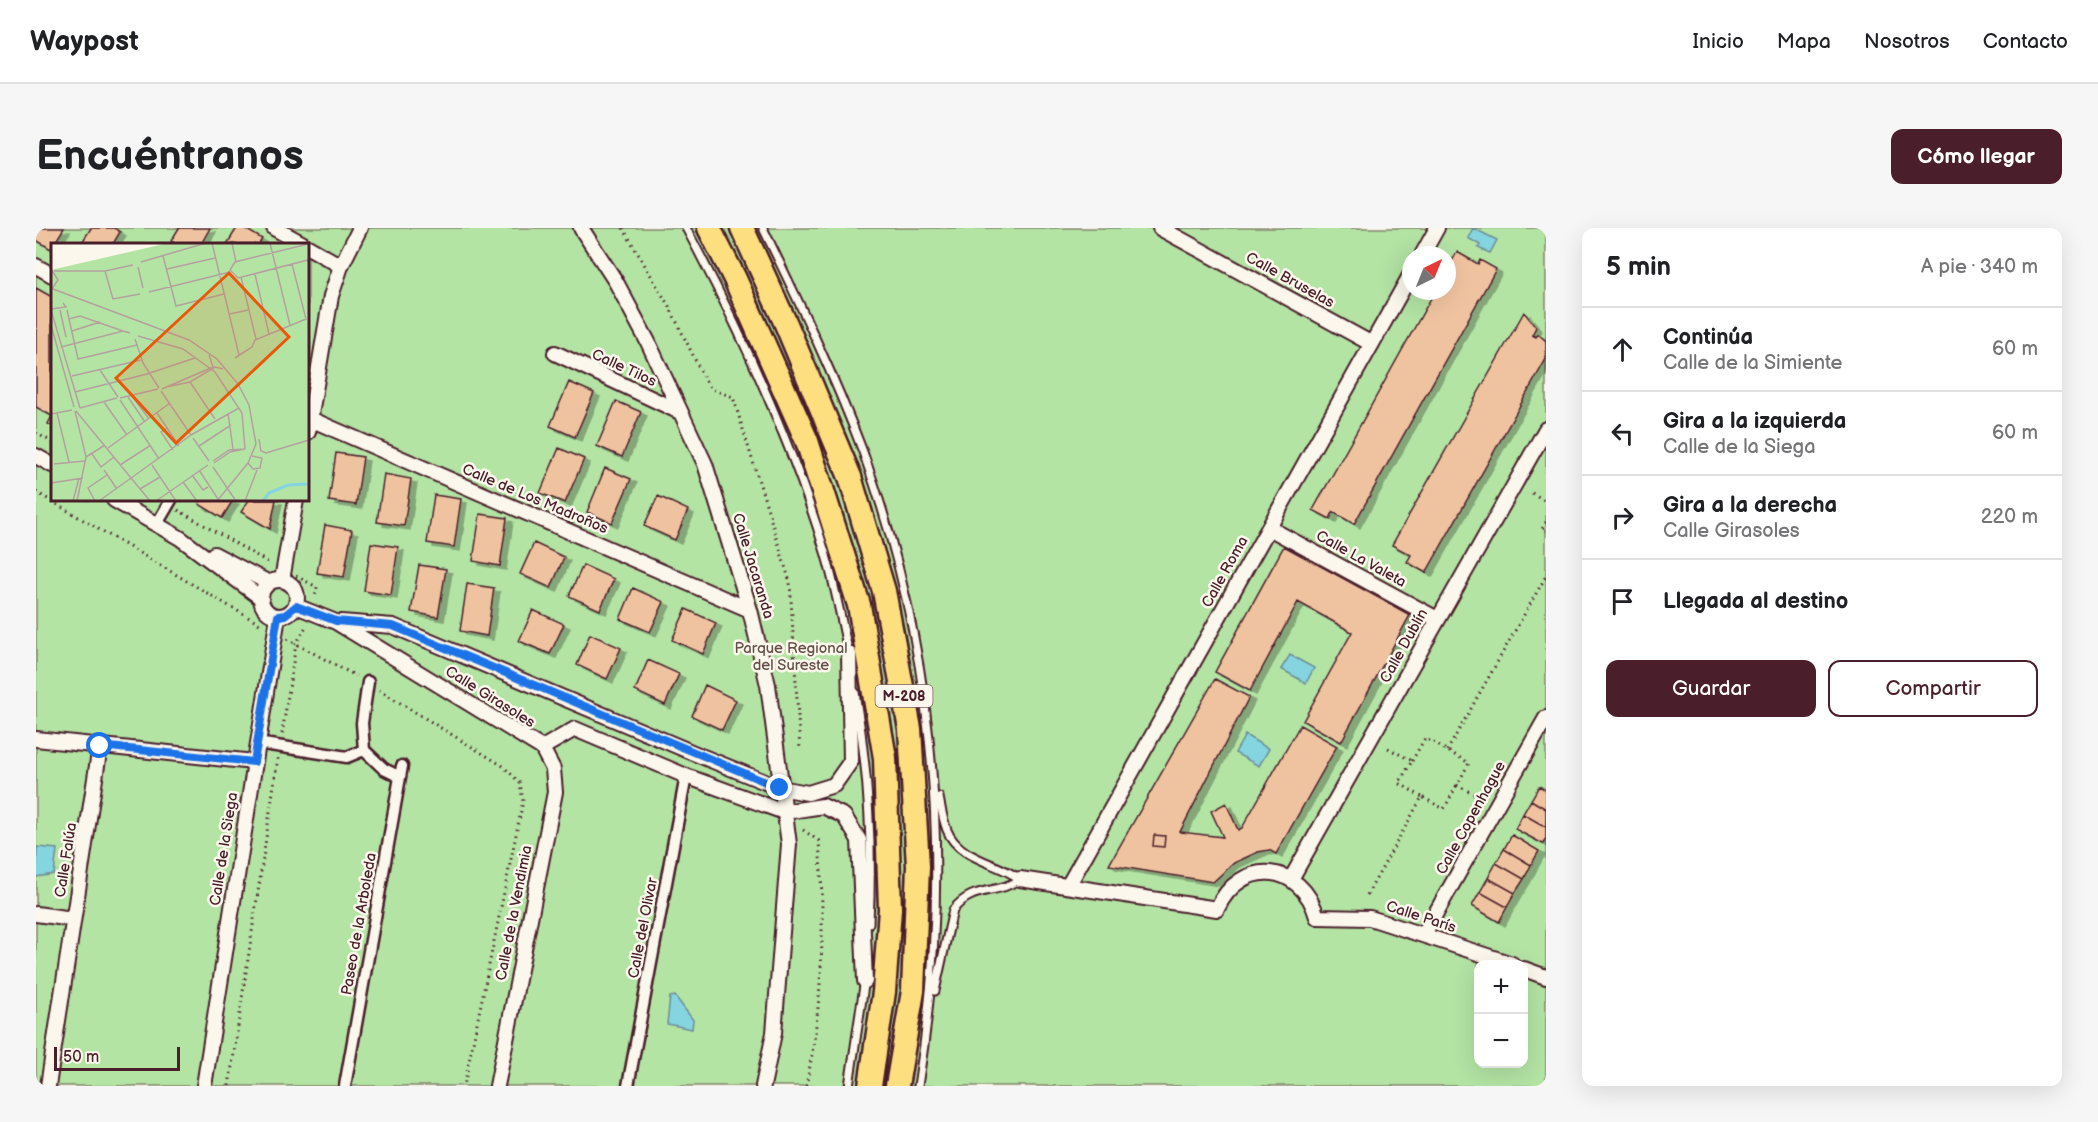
<!DOCTYPE html>
<html lang="es">
<meta charset="utf-8">
<style>
:root{--surface:#fff;--page:#f6f6f6;--text:#202124;--muted:#757577;--line:#e0e0e0;--accent:#4a1f2b}
body{margin:0;font-family:"Balsamiq Sans",sans-serif;background:var(--page);color:var(--text)}
.controls{position:absolute;right:18px;bottom:18px;display:grid;overflow:hidden;border-radius:12px;box-shadow:0 6px 24px #0002}
.controls button{width:54px;height:54px;display:grid;place-items:center;padding:0;border:0;border-bottom:2px solid var(--line);background:var(--surface);color:var(--text);font:30px sans-serif}
.compass{position:absolute;left:1366px;top:18px;width:54px;height:54px;border-radius:50%;background:var(--surface);box-shadow:0 6px 24px #0002;rotate:43deg}
.scale{position:absolute;left:18px;bottom:15px;width:126px;box-sizing:border-box;padding-left:6px;border:3px solid #4a1f2b;border-top:0;font-size:16px;line-height:21px;white-space:nowrap;color:#4a1f2b;-webkit-text-stroke:4px #fbf7ec;paint-order:stroke}
.stop{position:absolute;width:18px;height:18px;margin:-14px;border:4px solid #1a73e8;border-radius:50%;background:#fff}
.stop.end{background:#1a73e8;border-color:#fff;box-shadow:0 2px 6px #0008}
.list{margin:0;padding:0;list-style:none}
h2{display:flex;justify-content:space-between;align-items:center;height:78px;margin:0;padding:0 24px;font-size:26px}
h2 small{font-size:20px;font-weight:400;color:var(--muted)}
.list li{display:grid;grid-template-columns:39px 1fr auto;gap:18px;align-items:center;box-sizing:border-box;height:84px;padding:0 24px;border-top:2px solid var(--line)}
.list b{display:block;font-size:22px;white-space:nowrap}
.list p{margin:0;font-size:20px;white-space:nowrap;color:var(--muted)}
.list em{font-size:20px;font-style:normal;color:var(--muted)}
.actions{display:flex;gap:12px;padding:18px 24px}
.actions a{flex:1;padding:14px 0;border:2px solid var(--accent);border-radius:12px;text-align:center;font-size:21px;color:var(--accent)}
.actions .main{background:var(--accent);color:#fff}
.icon{flex:none;width:33px;height:33px;fill:none;stroke:currentColor;stroke-width:2;stroke-linecap:round;stroke-linejoin:round}
.map{position:relative;flex:none;width:1510px;height:858px;overflow:hidden;border-radius:12px}
header{display:flex;align-items:center;gap:36px;box-sizing:border-box;height:84px;padding:0 30px;background:var(--surface);border-bottom:2px solid var(--line)}
header strong{font-size:28px}
nav{display:flex;gap:33px;margin-inline-start:auto;font-size:21px}
.intro{display:flex;align-items:center;justify-content:space-between;box-sizing:border-box;height:144px;padding:0 36px}
h1{margin:0;font-size:42px}
.button{padding:15px 27px;border-radius:12px;background:var(--accent);color:#fff;font-size:21px;font-weight:700}
main{display:flex;gap:36px;padding:0 36px}
aside{flex:1;background:var(--surface);border-radius:12px;box-shadow:0 6px 24px #0002}
.map>svg:first-child{display:block}
</style>
<header>
<strong>Waypost</strong>
<nav><a>Inicio</a><a>Mapa</a><a>Nosotros</a><a>Contacto</a></nav>
</header>
<div class="intro"><h1>Encuéntranos</h1><a class="button">Cómo llegar</a></div>
<main>
<div class="map">
<svg width="1510" height="858" viewBox="0 0 1510 858">
<defs>
<filter id="shadow"><feDropShadow dx="6" dy="4" stdDeviation="0" flood-color="#0004"/></filter>
</defs>
<rect width="100%" height="100%" fill="#fbf7ec"/>
<filter id="ink" filterUnits="userSpaceOnUse"><feTurbulence type="fractalNoise" baseFrequency=".0167" numOctaves="2"/><feDisplacementMap in="SourceGraphic" scale="12" xChannelSelector="R" yChannelSelector="G"/><feConvolveMatrix kernelMatrix="1 2 1 2 8 2 1 2 1" color-interpolation-filters="sRGB"/></filter>
<g filter="url(#ink)">
<!-- green -->
<path fill="#b3e4a4" stroke="#7e8268" stroke-width="1.5" fill-rule="evenodd" d="M 0,0 L 1510,0 L 1510,858 L 0,858 ZM 16,16 L 272,16 L 272,272 L 16,272 ZM 1375,27 L 1411,27 L 1411,63 L 1375,63 ZM 1442,736 L 1488,736 L 1488,836 L 1442,836 Z"/>
<!-- water -->
<path fill="#84d5df" stroke="#6d8c97" stroke-width="1.5" d="M 1437,0 L 1461,12 L 1454,25 L 1442,20 L 1444,17 L 1432,10 Z
M 1254,427 L 1278,440 L 1270,455 L 1245,441 Z
M 1209,507 L 1233,521 L 1223,538 L 1199,525 Z
M 1,619 L 21,621 L 18,646 L 0,649 Z
M 639,768 L 657,792 L 656,801 L 631,796 L 634,769 Z"/>
<!-- building -->
<path fill="#f0c3a0" stroke="#4a1f2b" stroke-width="1.5" fill-rule="evenodd" filter="url(#shadow)" d="M 0,0 L 28,0 L 15,21 L 0,12 Z
M 55,0 L 78,0 L 84,4 L 77,16 L 45,16 Z
M 143,0 L 174,0 L 165,16 L 140,16 L 135,13 Z
M 201,0 L 208,0 L 226,11 L 223,16 L 191,16 Z
M 1421,24 L 1442,36 L 1444,32 L 1460,41 L 1318,296 L 1297,284 L 1294,291 L 1277,282 L 1399,63 L 1411,63 L 1411,42 Z
M 0,60 L 16,69 L 16,198 L 12,196 L 16,188 L 0,179 Z
M 1488,84 L 1500,99 L 1496,107 L 1500,109 L 1502,106 L 1510,113 L 1510,131 L 1390,345 L 1371,334 L 1375,327 L 1356,317 Z
M 533,154 L 558,165 L 539,209 L 514,198 Z
M 580,173 L 605,184 L 586,229 L 561,218 Z
M 523,220 L 548,231 L 529,275 L 504,265 Z
M 300,225 L 327,229 L 320,277 L 293,273 Z
M 569,240 L 595,251 L 576,295 L 551,284 Z
M 348,246 L 375,251 L 368,298 L 341,294 Z
M 398,267 L 425,271 L 418,319 L 391,315 Z
M 622,268 L 652,282 L 639,312 L 608,298 Z
M 165,272 L 197,272 L 186,290 L 163,276 Z
M 213,272 L 240,272 L 234,301 L 205,284 Z
M 444,286 L 471,290 L 464,338 L 437,333 Z
M 289,297 L 316,302 L 308,349 L 281,345 Z
M 335,315 L 362,319 L 355,367 L 328,363 Z
M 498,315 L 528,329 L 515,360 L 484,346 Z
M 1248,318 L 1374,387 L 1305,514 L 1267,493 L 1316,404 L 1262,374 L 1214,463 L 1179,444 Z
M 383,337 L 410,341 L 402,389 L 375,384 Z
M 547,337 L 578,351 L 564,382 L 533,368 Z
M 431,356 L 458,360 L 451,408 L 424,403 Z
M 597,360 L 628,374 L 614,404 L 584,391 Z
M 650,381 L 680,395 L 667,426 L 636,412 Z
M 497,382 L 528,396 L 514,426 L 483,413 Z
M 554,406 L 585,420 L 571,451 L 541,437 Z
M 612,432 L 643,446 L 629,477 L 599,463 Z
M 1179,451 L 1213,469 L 1144,604 L 1187,609 L 1175,583 L 1190,575 L 1202,602 L 1206,600 L 1264,497 L 1301,518 L 1240,626 L 1233,622 L 1222,624 L 1198,635 L 1177,654 L 1073,637 ZM 1118,607 L 1129,608 L 1128,619 L 1117,618 Z
M 669,457 L 700,472 L 686,502 L 656,488 Z
M 1503,558 L 1510,562 L 1510,581 L 1495,572 Z
M 1495,572 L 1510,581 L 1510,599 L 1487,586 Z
M 1487,586 L 1510,599 L 1510,610 L 1507,616 L 1479,601 Z
M 1118,607 L 1129,608 L 1128,619 L 1117,618 Z
M 1476,607 L 1503,623 L 1495,637 L 1468,621 Z
M 1468,621 L 1495,637 L 1488,651 L 1460,635 Z
M 1460,635 L 1488,651 L 1479,665 L 1452,650 Z
M 1452,650 L 1479,665 L 1471,679 L 1444,664 Z
M 1444,664 L 1471,679 L 1463,694 L 1436,678 Z"/>
<g fill="none" stroke-linecap="round" stroke-linejoin="round">
<defs>
<path id="service" d="M 650,0 C 705,103 755,212 789,324 C 799,357 805,392 813,426
M 727,0 C 763,74 798,147 827,224 C 902,431 917,641 882,858
M 819,464 C 832,540 837,618 833,695
M 899,763 L 917,682 C 937,656 960,668 984,651 C 961,634 922,631 911,602 C 907,592 905,580 903,569
M 813,858 L 829,751"/>
<path id="pedestrian" d="M 121,296 L 135,272
M 332,454 L 326,495 L 328,522 L 348,541 L 364,549
M 221,515 L 311,529 L 328,522
M 309,858 L 366,538
M 592,858 L 650,548"/>
<path id="minor" d="M 238,0 L 267,16
M 545,0 L 580,54 L 612,114 L 669,236 L 714,382 L 732,457 L 753,616 L 738,805 L 727,858
M 1124,0 L 1336,116
M 272,19 L 305,38
M 1386,27 L 1401,0
M 0,38 L 16,47
M 519,125 L 644,184
M 272,190 L 714,382
M 272,204 L 295,68 L 305,38 L 324,0
M 0,228 L 16,237
M 78,272 L 144,310 L 225,370
M 1233,300 L 1401,391
M 178,326 L 233,355
M225 370a18 18 0 1 1 36 0a18 18 0 1 1-36 0Z
M 246,352 L 260,272
M 260,378 L 300,394 L 506,520 L 539,501 L 650,548 L 748,584 L 787,578 L 808,588 L 823,612 L 829,753
M 305,394 L 357,398 L 660,526 L 744,560 L 772,565 L 798,557 L 815,533 L 813,426
M 0,511 L 218,534
M 984,651 L 1181,681 C 1204,629 1266,634 1281,689 L 1334,690 L 1476,736
M 1255,651 L 1510,201
M 1032,658 L 1375,46
M 0,686 L 37,691
M 1388,706 L 1510,490
M 1488,741 L 1510,749
M 12,858 L 64,518
M 168,858 L 242,388
M 461,858 L 519,564 L 517,541 L 506,520"/>
<path id="primary" d="M 673,0 L 699,51 L 771,213 L 823,377 L 849,530 L 854,681 L 848,764 L 834,858
M 706,0 L 750,96 L 814,249 L 848,363 L 874,501 L 882,638 L 877,763 L 861,858"/>
</defs>
<!-- service casing -->
<use href="#service" stroke="#4a1f2b" stroke-width="11"/>
<!-- pedestrian casing -->
<use href="#pedestrian" stroke="#4a1f2b" stroke-width="15"/>
<!-- minor casing -->
<use href="#minor" stroke="#4a1f2b" stroke-width="18"/>
<!-- primary casing -->
<use href="#primary" stroke="#4a1f2b" stroke-width="27"/>
<!-- path -->
<path stroke="#4a1f2b" stroke-width="3" stroke-dasharray="1.5 4.5" stroke-linecap="butt" d="M 587,0 L 634,80 L 669,152 L 675,161 L 697,169 L 754,354 L 764,522
M 0,205 L 16,214
M 0,264 L 227,398
M 1496,265 L 1510,273
M 142,282 L 235,336
M 1510,294 L 1506,301 L 1510,303
M 260,348 L 281,359 L 279,370
M 251,411 L 320,448
M 343,462 L 467,538 L 484,555 L 487,573 L 428,858
M 246,506 L 260,416 L 271,397
M 1352,520 L 1376,533 L 1363,555 L 1386,569
M 1411,523 L 1510,348
M 1376,533 L 1389,510 L 1433,535 L 1421,557 L 1445,570
M 767,602 L 783,613 C 789,695 787,777 770,858
M 1331,667 L 1386,569 L 1408,581 L 1421,557
M 193,858 L 242,530"/>
<!-- service -->
<use href="#service" stroke="#fbf7ec" stroke-width="7"/>
<!-- pedestrian -->
<use href="#pedestrian" stroke="#fbf7ec" stroke-width="10"/>
<!-- minor -->
<use href="#minor" stroke="#fbf7ec" stroke-width="14"/>
<!-- primary -->
<use href="#primary" stroke="#fddf80" stroke-width="22"/>
</g>
</g>
<g fill="none" stroke-linecap="round" stroke-linejoin="round" filter="url(#ink)">
<!-- route -->
<path stroke="#1a73e8" stroke-width="8" d="M 64,518 L 218,534 L 242,388 L 249,387 L 260,378 L 300,393 L 357,398 L 744,560"/>
</g>
<g text-anchor="middle" dominant-baseline="central" stroke-width="5" stroke-linejoin="round" paint-order="stroke">
<!-- shield labels -->
<rect fill="#fbf7ec" stroke="#7f6065" stroke-width="1.5" x="839.5" y="457" width="57" height="22" rx="4.5"/>
<g font-size="14" font-weight="bold" fill="#4a1f2b">
<text x="868" y="468">M-208</text>
</g>
<!-- street labels -->
<g font-size="15" fill="#4a1f2b" stroke="#fbf7ec">
<text transform="translate(1254 52) rotate(29)">Calle Bruselas</text>
<text transform="translate(588 140) rotate(25)">Calle Tilos</text>
<text transform="translate(499 271) rotate(23)">Calle de Los Madroños</text>
<text transform="translate(1325 331) rotate(29)">Calle La Valeta</text>
<text transform="translate(717 338) rotate(73)">Calle Jacaranda</text>
<text transform="translate(1189 344) rotate(-61)">Calle Roma</text>
<text transform="translate(1368 418) rotate(-61)">Calle Dublín</text>
<text transform="translate(454 469) rotate(32)">Calle Girasoles</text>
<text transform="translate(1435 590) rotate(-61)">Calle Copenhague</text>
<text transform="translate(188 621) rotate(-81)">Calle de la Siega</text>
<text transform="translate(30 632) rotate(-81)">Calle Falúa</text>
<text transform="translate(478 685) rotate(-79)">Calle de la Vendimia</text>
<text transform="translate(1385 689) rotate(18)">Calle París</text>
<text transform="translate(323 696) rotate(-80)">Paseo de la Arboleda</text>
<text transform="translate(607 700) rotate(-79)">Calle del Olivar</text>
</g>
<!-- park labels -->
<g font-size="15" fill="#645049" stroke="#fbf7ec">
<text x="755" y="420">Parque Regional<tspan x="755" dy="17">del Sureste</tspan></text>
</g>
</g>
<!-- overview -->
<g transform="translate(15 15)">
<rect width="258" height="258" fill="#fbf7ec"/>
<path d="M 117,0 L 258,0 L 258,258 L 0,258 L 0,27 Z" fill="#b3e4a4"/>
<path fill="none" stroke="#84d5df" stroke-width="3" d="M 212,258 L 218,250 L 237,242 L 258,241"/>
<path fill="none" stroke="#b4a19f" stroke-width="1.5" d="M 161,0 L 188,112M 181,0 L 185,19M 219,0 L 239,82M 257,1 L 184,19 L 179,27 L 187,35 L 257,17 L 258,23M 112,13 L 125,63 L 173,51M 90,19 L 155,0M 87,24 L 92,45M 0,26 L 7,37 L 0,47M 116,26 L 164,15M 3,28 L 54,28 L 82,22M 54,28 L 62,56 L 89,51M 204,31 L 218,91M 190,34 L 205,96M 2,46 L 138,97 L 166,116 L 187,141 L 198,162 L 205,201 L 197,220 L 202,226 L 209,225 L 211,215 L 201,213M 98,49 L 179,29M 0,66 L 15,64 L 12,60M 0,67 L 29,165M 9,67 L 15,94M 16,67 L 27,116 L 86,102M 179,71 L 197,67M 18,76 L 29,73 L 72,88M 0,82 L 23,164M 21,88 L 49,79M 87,93 L 132,106 L 164,129 L 191,170 L 194,206M 84,96 L 92,120 L 108,145M 10,104 L 72,88 L 79,90M 184,115 L 201,104 L 204,97 L 255,76 L 241,21M 49,127 L 67,154M 21,133 L 90,117M 139,139 L 164,176M 115,144 L 139,139 L 164,124 L 172,126M 111,146 L 162,124 L 158,112M 110,148 L 140,192M 24,149 L 96,131 L 144,115M 81,153 L 98,176M 77,154 L 94,179M 69,155 L 107,146M 69,157 L 108,216M 53,159 L 76,192M 29,165 L 66,155M 24,168 L 35,214 L 26,258M 25,168 L 99,258M 6,170 L 18,219M 106,170 L 128,203M 177,170 L 182,206M 0,171 L 21,167M 116,185 L 110,189 L 122,207M 140,192 L 188,165M 142,195 L 158,218M 208,196 L 210,208 L 215,210 L 258,197M 148,203 L 180,182M 57,205 L 119,160M 41,211 L 50,224 L 63,214M 35,214 L 54,202M 162,218 L 178,207 L 194,206 L 179,209 L 163,220M 3,221 L 34,218M 69,222 L 100,202M 101,222 L 125,258M 162,224 L 185,258M 53,227 L 66,246M 148,227 L 167,256M 141,232 L 152,247 L 157,244M 132,239 L 146,258M 0,240 L 32,235M 89,246 L 109,234M 22,258 L 28,235M 44,258 L 37,245 L 56,232M 48,258 L 140,192M 105,258 L 157,222M 166,258 L 197,220M 194,258 L 206,227"/>
<path fill="#e8590c" fill-opacity="0.15" stroke="#e8590c" stroke-width="3" d="M 178,30 L 238,94 L 125,200 L 65,135 Z"/>
<rect width="258" height="258" fill="none" stroke="#4a1f2b" stroke-width="3"/>
</g>
</svg>
<div class="controls">
<button>+</button>
<button>−</button>
</div>
<svg class="compass" viewBox="-18 -18 36 36"><path d="M0-13l5 13h-10z" fill="#e53935"/><path d="M0 13l5-13h-10z" fill="#757577"/></svg>
<div class="scale">50 m</div>
<div class="stop" style="left:64px;top:518px"></div>
<div class="stop end" style="left:744px;top:560px"></div>
</div>
<aside>
<h2>5 min<small>A pie · 340 m</small></h2>
<ul class="list">
<li><svg class="icon" aria-label="ahead" viewBox="0 0 24 24"><path d="M12 20V5M6 11l6-6 6 6"/></svg><div><b>Continúa</b><p>Calle de la Simiente</p></div><em>60 m</em></li>
<li><svg class="icon" aria-label="left" viewBox="0 0 24 24"><path d="M17 20v-9H6M10 6l-5 5 5 5"/></svg><div><b>Gira a la izquierda</b><p>Calle de la Siega</p></div><em>60 m</em></li>
<li><svg class="icon" aria-label="right" viewBox="0 0 24 24"><path d="M7 20v-9h11M14 6l5 5-5 5"/></svg><div><b>Gira a la derecha</b><p>Calle Girasoles</p></div><em>220 m</em></li>
<li><svg class="icon" aria-label="arrive" viewBox="0 0 24 24"><path d="M6 21V4h12l-3 4 3 4H6"/></svg><div><b>Llegada al destino</b></div></li>
</ul>
<div class="actions"><a class="main">Guardar</a><a>Compartir</a></div>
</aside>
</main>
